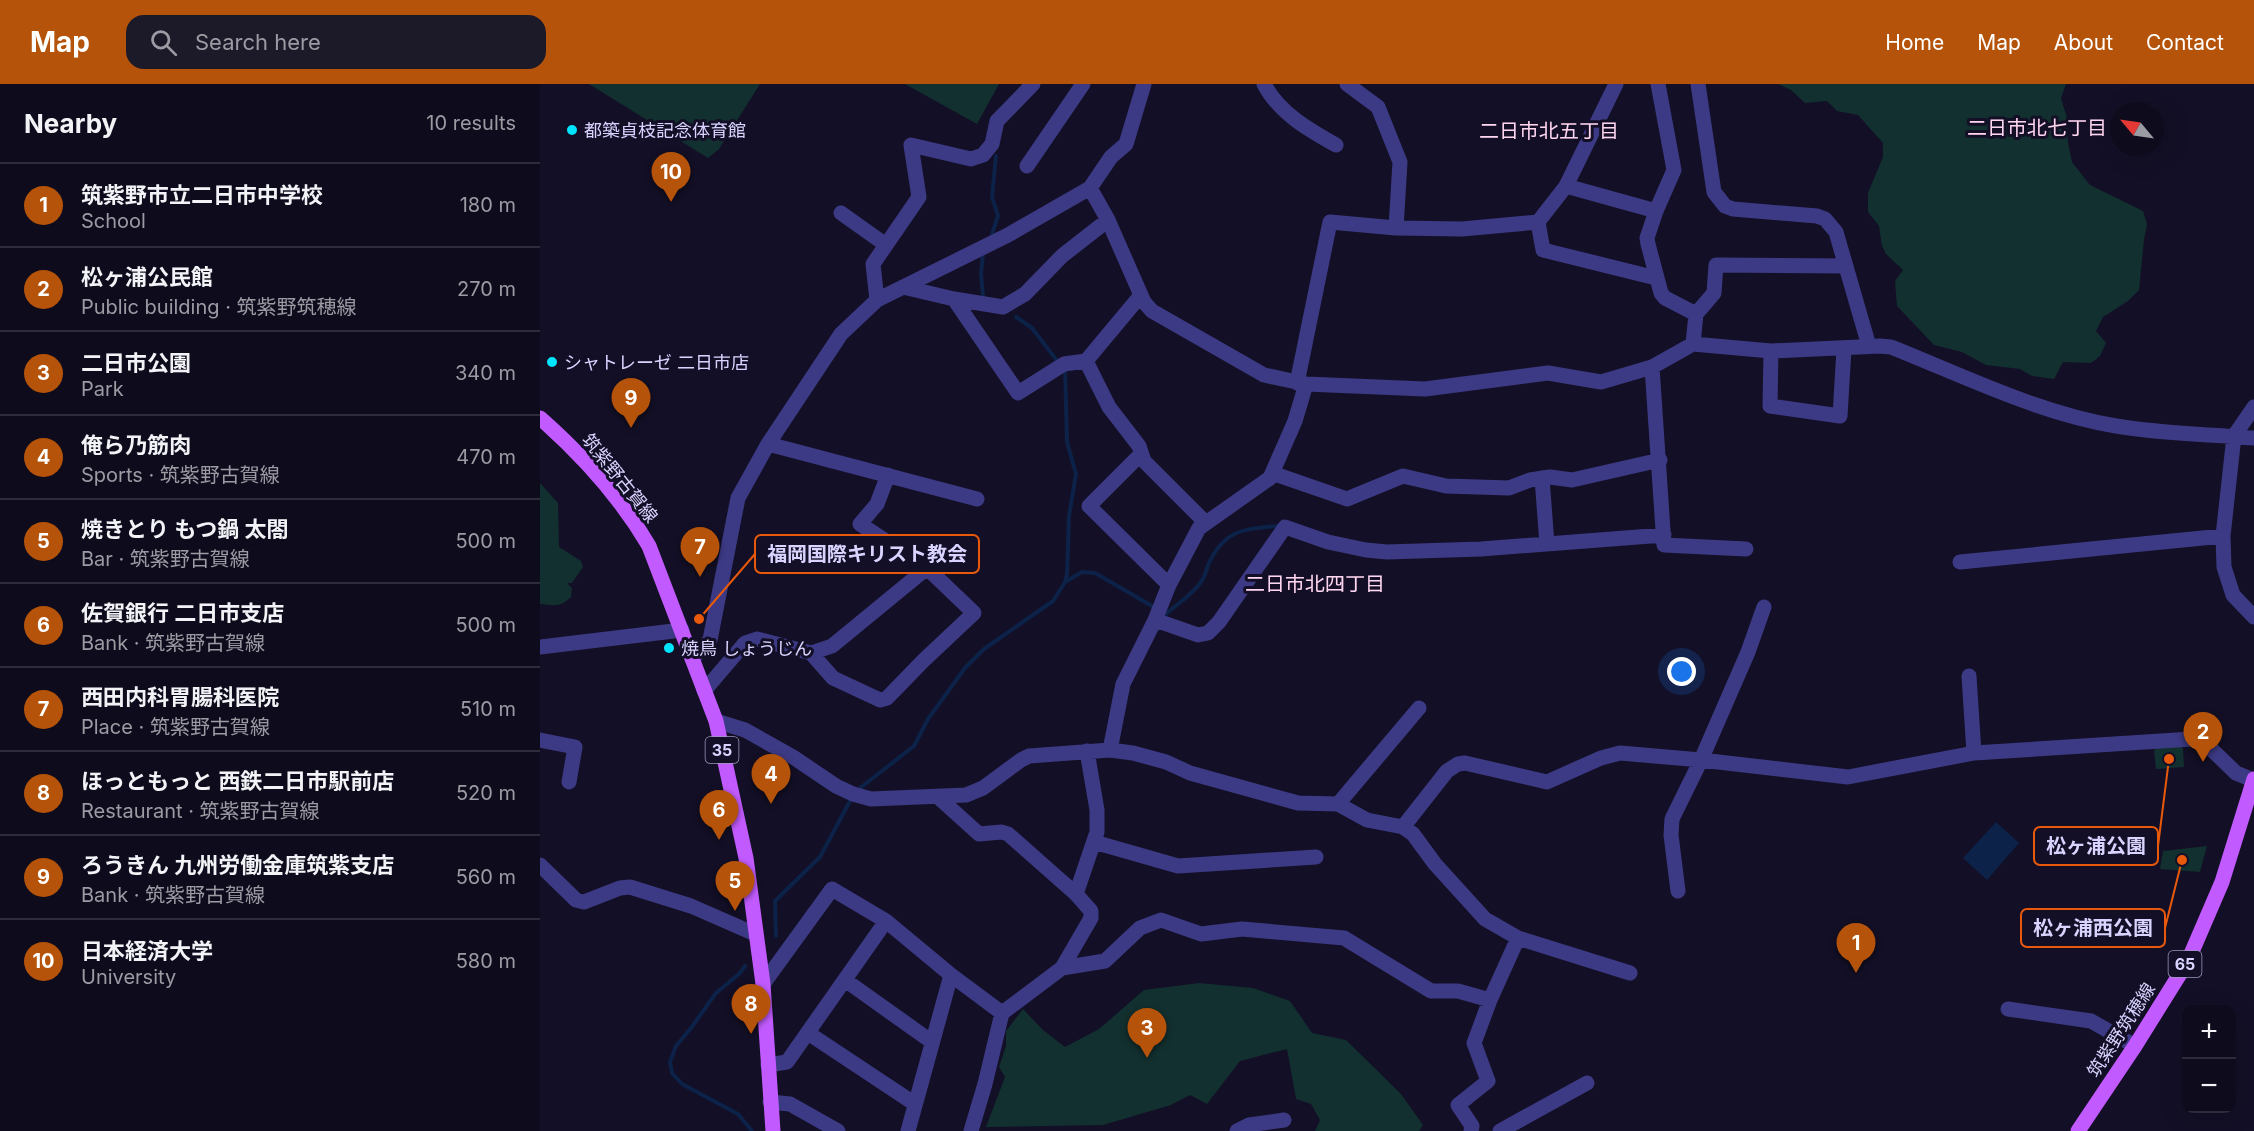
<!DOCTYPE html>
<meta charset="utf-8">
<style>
:root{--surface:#0e0b1c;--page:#1c1929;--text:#f1f3f6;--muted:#9b9ba3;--line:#2e2b3b;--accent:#b45309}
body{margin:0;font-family:Inter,"Noto Sans JP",sans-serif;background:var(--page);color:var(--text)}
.controls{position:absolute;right:18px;bottom:18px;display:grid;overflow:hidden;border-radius:12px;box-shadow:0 6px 24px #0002}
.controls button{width:54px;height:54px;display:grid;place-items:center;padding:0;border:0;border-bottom:2px solid var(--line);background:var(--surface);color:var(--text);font:30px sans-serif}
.compass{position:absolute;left:1570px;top:18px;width:54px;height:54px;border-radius:50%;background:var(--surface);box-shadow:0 6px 24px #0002;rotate:299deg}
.you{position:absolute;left:1142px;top:588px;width:21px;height:21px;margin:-15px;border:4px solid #fff;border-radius:50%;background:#1a73e8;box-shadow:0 0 0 9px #1a73e833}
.badge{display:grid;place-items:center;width:39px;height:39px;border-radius:50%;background:var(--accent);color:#fff;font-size:20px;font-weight:700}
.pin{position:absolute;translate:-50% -50px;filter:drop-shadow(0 2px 3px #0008)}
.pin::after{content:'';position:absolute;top:32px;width:21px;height:18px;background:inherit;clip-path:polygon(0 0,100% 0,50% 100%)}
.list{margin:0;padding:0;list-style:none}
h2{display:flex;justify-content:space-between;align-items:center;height:78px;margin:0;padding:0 24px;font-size:26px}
h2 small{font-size:20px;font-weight:400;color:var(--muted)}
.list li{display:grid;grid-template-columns:39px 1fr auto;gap:18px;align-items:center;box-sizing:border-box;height:84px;padding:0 24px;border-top:2px solid var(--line)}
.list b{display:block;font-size:22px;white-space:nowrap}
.list p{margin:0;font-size:20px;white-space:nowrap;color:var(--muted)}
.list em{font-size:20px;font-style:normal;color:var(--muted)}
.icon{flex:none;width:33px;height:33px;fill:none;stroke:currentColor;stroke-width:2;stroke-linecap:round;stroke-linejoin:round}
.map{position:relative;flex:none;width:1714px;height:1047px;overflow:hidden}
header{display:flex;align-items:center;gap:36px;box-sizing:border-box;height:84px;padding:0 30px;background:var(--accent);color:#fff}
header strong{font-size:28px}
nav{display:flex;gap:33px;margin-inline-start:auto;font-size:21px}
.search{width:420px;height:54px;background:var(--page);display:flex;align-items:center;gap:15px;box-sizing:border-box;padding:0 21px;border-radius:18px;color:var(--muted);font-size:22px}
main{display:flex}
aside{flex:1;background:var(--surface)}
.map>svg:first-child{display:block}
</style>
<header>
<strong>Map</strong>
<div class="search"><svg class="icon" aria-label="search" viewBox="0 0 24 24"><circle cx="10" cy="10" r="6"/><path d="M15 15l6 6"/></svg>Search here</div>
<nav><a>Home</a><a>Map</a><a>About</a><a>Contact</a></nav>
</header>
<main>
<aside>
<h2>Nearby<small>10 results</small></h2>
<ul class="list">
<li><span class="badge">1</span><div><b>筑紫野市立二日市中学校</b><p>School</p></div><em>180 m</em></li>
<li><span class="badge">2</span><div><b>松ヶ浦公民館</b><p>Public building · 筑紫野筑穂線</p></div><em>270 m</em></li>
<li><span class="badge">3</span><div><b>二日市公園</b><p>Park</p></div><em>340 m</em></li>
<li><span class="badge">4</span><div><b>俺ら乃筋肉</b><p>Sports · 筑紫野古賀線</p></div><em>470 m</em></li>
<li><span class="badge">5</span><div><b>焼きとり もつ鍋 太閤</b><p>Bar · 筑紫野古賀線</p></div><em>500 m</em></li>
<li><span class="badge">6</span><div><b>佐賀銀行 二日市支店</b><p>Bank · 筑紫野古賀線</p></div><em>500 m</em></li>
<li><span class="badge">7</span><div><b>西田内科胃腸科医院</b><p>Place · 筑紫野古賀線</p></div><em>510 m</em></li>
<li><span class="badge">8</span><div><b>ほっともっと 西鉄二日市駅前店</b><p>Restaurant · 筑紫野古賀線</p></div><em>520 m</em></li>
<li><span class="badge">9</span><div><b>ろうきん 九州労働金庫筑紫支店</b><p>Bank · 筑紫野古賀線</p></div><em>560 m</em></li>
<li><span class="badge">10</span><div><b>日本経済大学</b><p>University</p></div><em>580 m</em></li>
</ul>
</aside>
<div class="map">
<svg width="1714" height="1047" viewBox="0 0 1714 1047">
<rect width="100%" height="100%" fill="#130f26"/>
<!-- green -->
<path fill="#12302f" d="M 49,0 L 220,0 L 179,65 L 168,74 Z
M 365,0 L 459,0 L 437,40 Z
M 1238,0 L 1526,0 L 1521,14 L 1527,34 L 1528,59 L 1532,78 L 1550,101 L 1603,127 L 1607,140 L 1604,156 L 1599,206 L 1588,217 L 1563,233 L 1556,247 L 1566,259 L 1560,272 L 1551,279 L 1523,278 L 1514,295 L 1492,292 L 1480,285 L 1446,281 L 1422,268 L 1394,261 L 1357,222 L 1355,197 L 1363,186 L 1346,170 L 1342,162 L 1339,142 L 1328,128 L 1328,109 L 1343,73 L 1343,59 L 1318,31 L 1297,27 L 1287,17 L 1265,19 L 1251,6 Z
M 0,399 L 18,419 L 19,463 L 41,477 L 43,483 L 32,499 L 27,499 L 32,504 L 31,513 C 20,524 14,521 0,520 Z
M 1637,660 L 1643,664 L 1644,683 L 1616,685 L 1614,667 L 1617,662 Z
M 1667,762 L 1660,788 L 1620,785 L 1623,767 Z
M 659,899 L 713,904 L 750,917 L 772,949 L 806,956 L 861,1010 L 883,1041 L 879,1047 L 775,1047 L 780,1036 L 771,1020 L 756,1015 L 747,965 L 700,977 L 667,1020 L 650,1011 L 631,1021 L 563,1041 L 446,1043 L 465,993 L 459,983 L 466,962 L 466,947 L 483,925 L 503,946 L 525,963 L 559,945 L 604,906 Z"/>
<!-- water -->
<path fill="#0c2248" d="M 1456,738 L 1479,759 L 1447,796 L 1423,774 Z"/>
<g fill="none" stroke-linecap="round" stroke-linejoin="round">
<!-- stream -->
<path stroke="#0c2248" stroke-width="4" d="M 452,150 L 458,132 L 452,113 L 456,72
M 443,212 L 441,190 L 443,169
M 476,233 L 492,244 L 518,278
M 525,498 L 542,488 L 555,489 L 612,522
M 626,530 C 637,520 652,511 661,498 C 665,493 666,487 668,481 C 684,446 703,445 737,442
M 320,704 L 374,662 L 388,635 L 425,584 L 444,565 L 513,517 L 525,498 L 527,490 L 529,432 L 536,390 L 527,358 L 525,284
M 236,852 L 235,817 L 280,773 L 310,717
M 205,882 L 199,890 L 176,909 L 151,944 L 136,962 L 130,978 L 132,989 L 142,1000 L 198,1030 L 212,1047"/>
<!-- street -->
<path stroke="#3d3a85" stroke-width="15" d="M 724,0 C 739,29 769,46 796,61
M 807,0 L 838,23 L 860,78 L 856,144
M 1118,0 L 1134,86 L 1116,127 L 1107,154 L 1108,160 L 1121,209 L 1125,214 L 1156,230 L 1153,260
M 1158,0 L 1174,108 L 1185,122 L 1193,125 L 1277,132 L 1285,135 L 1296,148 L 1329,262
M 487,82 L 543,0
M 1026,102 L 1116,127
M 550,104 L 568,136 L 604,218 L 612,227 L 724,291 L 766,300 L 885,305 L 1008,289 L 1061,298 L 1112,283 L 1153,260 L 1231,267 L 1340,262 L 1351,263 C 1424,292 1498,329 1576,342 C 1622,350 1668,350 1714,354
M 301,129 L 346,161
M 998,138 L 1003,166 L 1116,194
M 363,203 L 414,215 L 478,309 L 524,280 L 546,277 L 601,211
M 414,215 L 463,223 L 485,210 L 522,172 L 568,136
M 337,216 L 333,180 L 379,113 L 371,61 L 431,75 L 443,71 L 452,60 L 457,37 L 493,0
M 1156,230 L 1174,209 L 1176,181 L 1306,182
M 1231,267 L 1230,322 L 1300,332 L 1304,265
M 546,277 L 569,323 L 599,362 L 604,377 L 666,439
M 1112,283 L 1124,461 L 1206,465
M 757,299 L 790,138 L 856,144 L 922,145 L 998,138 L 1026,102 L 1076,0
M 1714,323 L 1694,352 L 1683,452 L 1684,483 L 1693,511 L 1714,533
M 228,360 L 437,415
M 601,370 L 549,422 L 629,501
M 732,389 L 807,415 L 863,392 L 906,402 L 969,404 L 990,396 L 1010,393 L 1032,396 L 1120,376
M 1002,394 L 1007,460
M 1420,478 L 1683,452
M 615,536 L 658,551 L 668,549 L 679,538 L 745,443 L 788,458 L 826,466 L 847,468 L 941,465 L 1124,451
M 0,563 L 142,546
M 271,569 L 292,562 L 387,484
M 152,575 L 170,556 L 198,414 L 228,360 L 301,250 L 337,216 L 468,151 L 550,104 L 571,73 L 586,60 L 604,0
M 1429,592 L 1434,669
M 164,607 L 205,559 L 217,555 L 271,569 L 293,594 L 340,616 L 347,614 L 384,576 L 434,529 L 387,484 L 320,440 L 337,420 L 348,391
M 176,637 L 205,646 L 253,673 L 296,702 L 313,710 L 331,715 L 426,711 L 443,704 L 481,676 L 489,672 L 570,666 L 593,669 L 626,678 L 650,689 L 758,719 L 798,720 L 827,736 L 863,743 L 873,750 L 895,780 L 945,835 L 978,854 L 1090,889
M 0,656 L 35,663 L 29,698
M 570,666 L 583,600 L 615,536 L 629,501 L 659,444 L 730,394 L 755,337 L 766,300
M 398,713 L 439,750 L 462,748 L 468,750 L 536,810
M 798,720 L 879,624
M 863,743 L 907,687 L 918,680 L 925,679 L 1007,698 L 1061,674 L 1080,669 L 1161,676 L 1308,693 L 1434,669 L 1652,655 L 1666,660 L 1696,689 L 1713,696
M 554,758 L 638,782 L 776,773
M 0,781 L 36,816 L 44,818 L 80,804 L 90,803 L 151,822 L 215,850
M 1138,807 L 1131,751 L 1132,735 L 1161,676 L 1208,568 L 1224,523
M 522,884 L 565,877 L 600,844 L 621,836 L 661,850 L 702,845 L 804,854 L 891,907 L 918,907 L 950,916
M 305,896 L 392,958
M 223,900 L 292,805 L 346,837 L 411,891 L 462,929
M 1468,925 L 1551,937 L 1595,962
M 268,949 L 375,1020
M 228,981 L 247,978 L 346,837
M 230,1018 L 250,1020 L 298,1047
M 368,1047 L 411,891
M 431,1047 L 445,1000 L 462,929 L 522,884 L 551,834 L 551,827 L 536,810 L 557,748 L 557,726 L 547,667
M 697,1047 L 709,1041 L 744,1036
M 931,1047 L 932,1042 L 918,1021 L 948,997 L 934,959 L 950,916 L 978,854
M 960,1047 L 1047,999"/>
<!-- primary -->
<path stroke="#c25bff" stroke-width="15" d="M 0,334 C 42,371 81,414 109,462 L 176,637 L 206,774 L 223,900 L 233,1047
M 1538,1047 L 1595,962 L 1648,877 L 1682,798 L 1714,695"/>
</g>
<!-- markers -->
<g fill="#00e5ff" stroke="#130f26" stroke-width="2">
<circle cx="32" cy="46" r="6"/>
<circle cx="12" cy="278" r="6"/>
<circle cx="129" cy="564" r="6"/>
</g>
<g text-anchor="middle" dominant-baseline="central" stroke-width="6" stroke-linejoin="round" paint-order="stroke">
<!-- shield labels -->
<g fill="#130f26" stroke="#9e99be" stroke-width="1.5">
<rect x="165.5" y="653" width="33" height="26" rx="4.5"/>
<rect x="1628.5" y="867" width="33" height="26" rx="4.5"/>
</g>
<g font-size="16" font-weight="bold" fill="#d9d4ff">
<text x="182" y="666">35</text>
<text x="1645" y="880">65</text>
</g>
<!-- poi labels -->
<g font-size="18" fill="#d9d4ff" stroke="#130f26" text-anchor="start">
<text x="44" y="46">都築貞枝記念体育館</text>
<text x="24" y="278">シャトレーゼ 二日市店</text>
<text x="141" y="564">焼鳥 しょうじん</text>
</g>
<!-- street labels -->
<g font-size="18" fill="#d9d4ff" stroke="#130f26">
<text transform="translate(80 394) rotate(51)">筑紫野古賀線</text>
<text transform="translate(1581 946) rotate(-57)">筑紫野筑穂線</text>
</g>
<!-- neighbourhood labels -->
<g font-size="20" fill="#ffd6f0" stroke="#130f26">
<text x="1497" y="44">二日市北七丁目</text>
<text x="1009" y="47">二日市北五丁目</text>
<text x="775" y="500">二日市北四丁目</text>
</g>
</g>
<!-- callouts -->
<path fill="none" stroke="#e8590c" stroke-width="2" d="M159 535L215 470M1629 675L1618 762M1642 776L1625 844"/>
<g fill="#e8590c" stroke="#130f26" stroke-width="2">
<circle cx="159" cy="535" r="6"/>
<circle cx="1629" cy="675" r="6"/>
<circle cx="1642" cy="776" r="6"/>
</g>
<g fill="#130f26" stroke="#e8590c" stroke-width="2">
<rect x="215" y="451" width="224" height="38" rx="6"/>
<rect x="1494" y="743" width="124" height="38" rx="6"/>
<rect x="1481" y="825" width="144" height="38" rx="6"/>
</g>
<g font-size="20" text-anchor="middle" font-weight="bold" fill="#d9d4ff">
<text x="327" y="477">福岡国際キリスト教会</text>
<text x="1556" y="769">松ヶ浦公園</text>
<text x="1553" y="851">松ヶ浦西公園</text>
</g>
</svg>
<div class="controls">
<button>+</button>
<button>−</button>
</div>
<svg class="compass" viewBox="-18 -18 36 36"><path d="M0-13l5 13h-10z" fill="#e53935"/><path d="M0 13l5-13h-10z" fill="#9b9ba3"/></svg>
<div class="you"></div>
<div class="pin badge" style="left:1316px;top:889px">1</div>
<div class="pin badge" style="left:1663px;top:678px">2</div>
<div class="pin badge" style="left:607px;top:974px">3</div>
<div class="pin badge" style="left:231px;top:720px">4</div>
<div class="pin badge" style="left:195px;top:827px">5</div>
<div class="pin badge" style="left:179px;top:756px">6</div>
<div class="pin badge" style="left:160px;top:493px">7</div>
<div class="pin badge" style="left:211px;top:950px">8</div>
<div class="pin badge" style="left:91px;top:344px">9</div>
<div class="pin badge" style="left:131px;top:118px">10</div>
</div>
</main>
